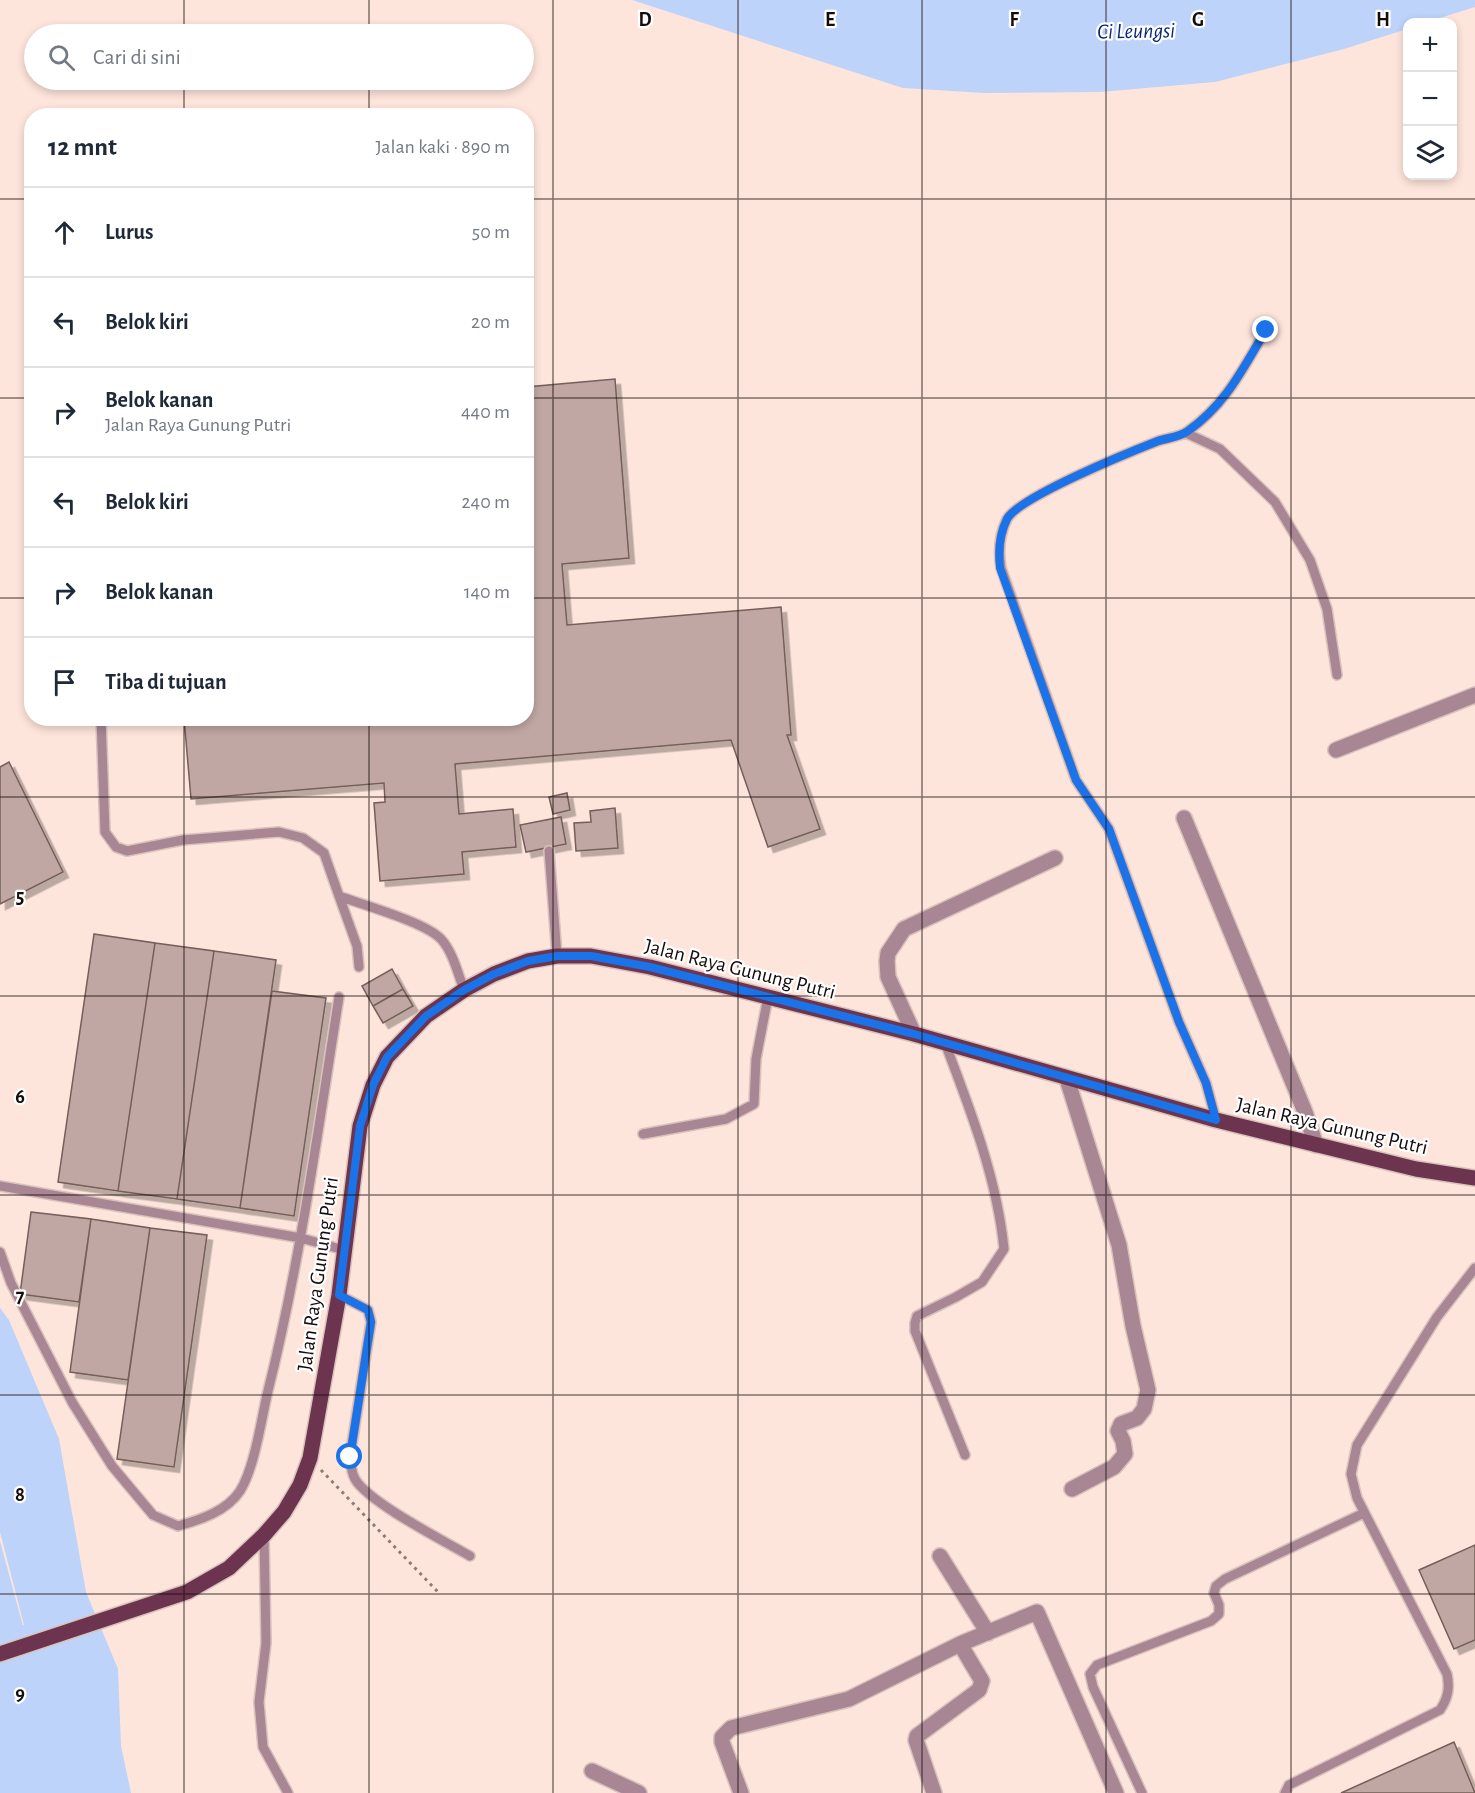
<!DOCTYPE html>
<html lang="id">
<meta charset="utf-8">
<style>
:root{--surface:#fff;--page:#f2f2f3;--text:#1f2937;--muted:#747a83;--line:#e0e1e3}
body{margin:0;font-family:"Alegreya Sans",sans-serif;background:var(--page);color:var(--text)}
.controls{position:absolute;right:18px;top:18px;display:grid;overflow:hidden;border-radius:12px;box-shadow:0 3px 9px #0003}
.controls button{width:54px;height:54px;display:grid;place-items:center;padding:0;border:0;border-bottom:2px solid var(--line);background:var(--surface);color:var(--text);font:30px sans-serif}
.stop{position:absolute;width:18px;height:18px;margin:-14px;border:4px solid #1a73e8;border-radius:50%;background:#fff}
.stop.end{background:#1a73e8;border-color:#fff;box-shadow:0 2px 6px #0008}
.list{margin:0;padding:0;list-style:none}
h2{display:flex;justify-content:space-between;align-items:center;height:78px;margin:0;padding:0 24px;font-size:26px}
h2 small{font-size:20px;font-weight:400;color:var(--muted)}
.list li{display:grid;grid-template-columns:39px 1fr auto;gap:18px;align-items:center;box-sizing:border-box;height:90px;padding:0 24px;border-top:2px solid var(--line)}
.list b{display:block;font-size:22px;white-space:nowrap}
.list p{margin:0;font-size:20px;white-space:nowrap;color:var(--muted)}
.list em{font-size:20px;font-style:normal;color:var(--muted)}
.icon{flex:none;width:33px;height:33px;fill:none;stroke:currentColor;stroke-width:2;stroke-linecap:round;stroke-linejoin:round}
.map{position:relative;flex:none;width:1475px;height:1793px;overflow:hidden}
.search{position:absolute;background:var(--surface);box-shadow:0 3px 9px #0003;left:24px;top:24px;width:510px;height:66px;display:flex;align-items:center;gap:15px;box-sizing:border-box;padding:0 21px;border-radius:33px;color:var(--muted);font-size:22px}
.panel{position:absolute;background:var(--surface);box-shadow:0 3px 9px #0003;left:24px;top:108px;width:510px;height:618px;border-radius:24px}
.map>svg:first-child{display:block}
</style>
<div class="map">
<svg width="1475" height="1793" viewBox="0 0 1475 1793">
<defs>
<filter id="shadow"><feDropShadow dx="5.5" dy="5.5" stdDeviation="0" flood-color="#0004"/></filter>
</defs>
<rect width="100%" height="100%" fill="#fee5dc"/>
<!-- water -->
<path fill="#bdd3fa" d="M 632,0 L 1475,0 L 1475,7 L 1427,22 L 1408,22 L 1407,29 L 1344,49 L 1215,82 L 1100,92 L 984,93 L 903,88 Z
M 0,1308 L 9,1320 L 59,1439 L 86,1592 L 118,1669 L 121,1746 L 131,1793 L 0,1793 L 0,1541 L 50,1726 L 0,1532 Z"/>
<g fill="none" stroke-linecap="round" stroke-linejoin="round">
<!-- river -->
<path stroke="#bdd3fa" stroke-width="32" d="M 29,1640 L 66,1793"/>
</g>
<!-- building -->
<path fill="#c0a7a3" stroke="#745e59" stroke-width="1.5" filter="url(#shadow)" d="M 615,379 L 629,558 L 562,564 L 567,625 L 781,607 L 791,735 L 787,735 L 820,829 L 768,847 L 731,740 L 455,764 L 459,814 L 513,809 L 516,847 L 462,852 L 464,874 L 380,881 L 374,803 L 385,802 L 384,783 L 191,799 L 184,718 L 526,718 L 526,387 Z
M 9,762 L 63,872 L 0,904 L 0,767 Z
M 567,793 L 570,810 L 553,814 L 549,797 Z
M 615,808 L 618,848 L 576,851 L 574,823 L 591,822 L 590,811 Z
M 561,817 L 566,844 L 526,852 L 520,825 Z
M 94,934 L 155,943 L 118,1191 L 58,1182 Z
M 155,943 L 214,951 L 177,1199 L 118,1191 Z
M 214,951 L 276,960 L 240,1208 L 177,1199 Z
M 392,969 L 403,989 L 373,1006 L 362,986 Z
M 403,989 L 413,1006 L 383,1023 L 373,1006 Z
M 272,991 L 326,998 L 294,1216 L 240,1208 Z
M 31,1212 L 91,1219 L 79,1302 L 20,1294 Z
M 91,1219 L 150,1228 L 128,1380 L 70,1372 Z
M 150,1228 L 207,1235 L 174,1467 L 117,1459 Z
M 1475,1545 L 1475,1640 L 1454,1649 L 1419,1570 Z
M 1454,1742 L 1475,1793 L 1341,1793 Z"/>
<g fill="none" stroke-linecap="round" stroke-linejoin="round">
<defs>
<path id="lane" d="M 1186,433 L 1220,449 L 1275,502 L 1310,560 L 1327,609 L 1337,675
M 101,718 L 105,832 L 116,847 L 127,851 L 183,840 L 279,832 L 303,838 L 324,853 L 339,896 C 363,905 425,922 441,939 C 453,952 458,974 464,990
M 549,851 L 557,956
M 339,896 L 357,946 L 359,967
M 945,1043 C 970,1109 997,1178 1004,1249 L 982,1282 L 956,1297 L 917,1316 L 915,1323 L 915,1331 L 965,1455
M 1216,1120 L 1206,1083 L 1179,1022 L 1109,829 L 1076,780 L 1001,568 C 998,550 999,535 1007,519 C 1019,497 1130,452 1158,441 C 1167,438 1180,437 1188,431 C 1226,404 1242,370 1266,330
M 643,1134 L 726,1119 L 754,1104 L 756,1059 L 768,997
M 0,1186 L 301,1238 L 344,1250
M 0,1252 L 11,1283 L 72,1402 L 112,1466 L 153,1515 L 178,1526 C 200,1520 227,1511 240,1491 C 254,1469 261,1422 267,1395 C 300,1264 318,1130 339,997
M 339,1295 L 368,1310 L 371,1322 L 350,1457 C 351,1464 351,1472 355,1479 C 368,1502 444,1541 470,1556
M 264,1535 L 266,1643 L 259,1702 L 263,1747 L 288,1793
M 1142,1793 L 1093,1687 L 1090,1674 L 1097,1665 L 1211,1621 L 1219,1614 L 1219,1605 L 1214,1593 L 1216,1586 L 1225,1579 L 1364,1513
M 1285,1793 L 1289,1785 L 1297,1781 L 1440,1710 C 1448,1698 1450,1688 1447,1674 L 1357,1498 L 1351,1474 L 1357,1445 L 1437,1317 L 1475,1268"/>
<path id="street" d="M 1336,750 L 1475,695
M 1184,818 L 1305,1112 L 1316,1145
M 914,1034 L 888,977 L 887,961 L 888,953 L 904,929 L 1055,858
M 1067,1079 L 1119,1245 L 1133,1326 L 1148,1390 L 1144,1409 L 1137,1418 L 1121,1424 L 1118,1431 L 1123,1441 L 1125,1454 L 1114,1467 L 1072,1489
M 940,1556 L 988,1633
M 592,1771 L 639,1793
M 741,1793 L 722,1742 L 722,1737 L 731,1728 L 849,1699 L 960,1644 L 1037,1612 L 1116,1793
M 934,1793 L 916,1740 L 917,1736 L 979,1690 L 982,1681 L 960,1644"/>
<path id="primary" d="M 0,1654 L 187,1592 L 229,1568 L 264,1535 L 284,1512 L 300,1485 L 310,1458 L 339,1295 L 360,1126 L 373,1085 L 387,1057 L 426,1016 L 464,990 L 494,974 L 528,961 L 557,956 L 591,956 L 650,967 L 914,1034 L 1216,1120 L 1416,1169 L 1475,1178"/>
</defs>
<!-- lane casing -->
<use href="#lane" stroke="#d9c2bb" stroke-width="12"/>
<!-- street casing -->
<use href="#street" stroke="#d9c2bb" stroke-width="18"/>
<!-- primary casing -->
<use href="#primary" stroke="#d9c2bb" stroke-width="18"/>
<!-- path -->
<path stroke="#8d7c76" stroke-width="3" stroke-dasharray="3 4.5" stroke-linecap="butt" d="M 321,1470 L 438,1592"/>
<!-- lane -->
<use href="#lane" stroke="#a88694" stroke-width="9"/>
<!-- street -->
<use href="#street" stroke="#a88694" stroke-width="15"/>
<!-- primary -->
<use href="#primary" stroke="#6c344e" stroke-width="15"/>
</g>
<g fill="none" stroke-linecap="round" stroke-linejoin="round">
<!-- route -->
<path stroke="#1a73e8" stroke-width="8" d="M 350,1457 L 371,1322 L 368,1310 L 339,1295 L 360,1126 L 373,1085 L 387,1057 L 426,1016 L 464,990 L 494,974 L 528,961 L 557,956 L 591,956 L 650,967 L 914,1034 L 1216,1120 L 1206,1083 L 1179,1022 L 1109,829 L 1076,780 L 1000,568 C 998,550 999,535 1007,519 C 1019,497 1130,452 1158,441 C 1167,438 1180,437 1188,431 C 1226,404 1242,370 1266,330"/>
</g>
<!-- grid -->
<path fill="none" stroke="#150d0b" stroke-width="1.5" stroke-opacity="0.55" d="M 184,0 L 184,34M 369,0 L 369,34M 553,0 L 553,1793M 738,0 L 738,1793M 922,0 L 922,1793M 1106,0 L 1106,1793M 1291,0 L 1291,1793M 184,80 L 184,116M 369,80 L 369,116M 0,199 L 32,199M 526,199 L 1475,199M 0,398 L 32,398M 526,398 L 1475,398M 0,598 L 32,598M 526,598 L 1475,598M 184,718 L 184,1793M 369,718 L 369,1793M 0,797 L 1475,797M 0,996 L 1475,996M 0,1195 L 1475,1195M 0,1395 L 1475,1395M 0,1594 L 1475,1594"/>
<g text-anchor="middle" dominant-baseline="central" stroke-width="4.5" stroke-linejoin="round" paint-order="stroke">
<!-- street labels -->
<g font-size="21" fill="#150d0b" stroke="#fff">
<text transform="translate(740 969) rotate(14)">Jalan Raya Gunung Putri</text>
<text transform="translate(1332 1126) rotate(13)">Jalan Raya Gunung Putri</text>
<text transform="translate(318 1274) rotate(-82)">Jalan Raya Gunung Putri</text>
</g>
<!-- water labels -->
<g font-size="22" font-style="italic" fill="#082972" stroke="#fff">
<text transform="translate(1136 31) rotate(-1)">Ci Leungsi</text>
</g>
</g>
<g font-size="20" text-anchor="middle" font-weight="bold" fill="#150d0b" stroke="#fff" stroke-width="4.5" stroke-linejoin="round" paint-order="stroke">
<text x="645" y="26">D</text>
<text x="830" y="26">E</text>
<text x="1014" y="26">F</text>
<text x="1198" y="26">G</text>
<text x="1383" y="26">H</text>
<text x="20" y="903">5</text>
<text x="20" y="1103">6</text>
<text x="20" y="1302">7</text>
<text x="20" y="1501">8</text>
<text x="20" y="1700">9</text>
</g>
</svg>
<div class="controls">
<button>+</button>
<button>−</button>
<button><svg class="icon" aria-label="layers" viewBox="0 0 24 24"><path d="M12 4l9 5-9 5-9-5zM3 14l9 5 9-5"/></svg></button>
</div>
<div class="stop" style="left:350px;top:1457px"></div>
<div class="stop end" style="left:1266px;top:330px"></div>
<div class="search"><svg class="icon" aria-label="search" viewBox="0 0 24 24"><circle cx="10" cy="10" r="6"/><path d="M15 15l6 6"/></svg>Cari di sini</div>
<section class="panel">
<h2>12 mnt<small>Jalan kaki · 890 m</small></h2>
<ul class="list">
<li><svg class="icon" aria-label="ahead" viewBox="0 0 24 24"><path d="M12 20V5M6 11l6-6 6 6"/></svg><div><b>Lurus</b></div><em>50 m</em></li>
<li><svg class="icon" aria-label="left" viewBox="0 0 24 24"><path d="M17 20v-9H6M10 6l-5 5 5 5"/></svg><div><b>Belok kiri</b></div><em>20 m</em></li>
<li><svg class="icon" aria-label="right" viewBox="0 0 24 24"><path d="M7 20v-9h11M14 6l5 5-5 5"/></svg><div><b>Belok kanan</b><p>Jalan Raya Gunung Putri</p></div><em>440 m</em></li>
<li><svg class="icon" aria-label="left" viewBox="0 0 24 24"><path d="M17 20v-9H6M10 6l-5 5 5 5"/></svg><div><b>Belok kiri</b></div><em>240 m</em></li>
<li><svg class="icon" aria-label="right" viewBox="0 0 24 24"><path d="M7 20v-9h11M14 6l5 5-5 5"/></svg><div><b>Belok kanan</b></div><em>140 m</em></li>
<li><svg class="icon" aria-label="arrive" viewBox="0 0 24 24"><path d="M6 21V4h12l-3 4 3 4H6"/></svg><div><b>Tiba di tujuan</b></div></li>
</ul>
</section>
</div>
